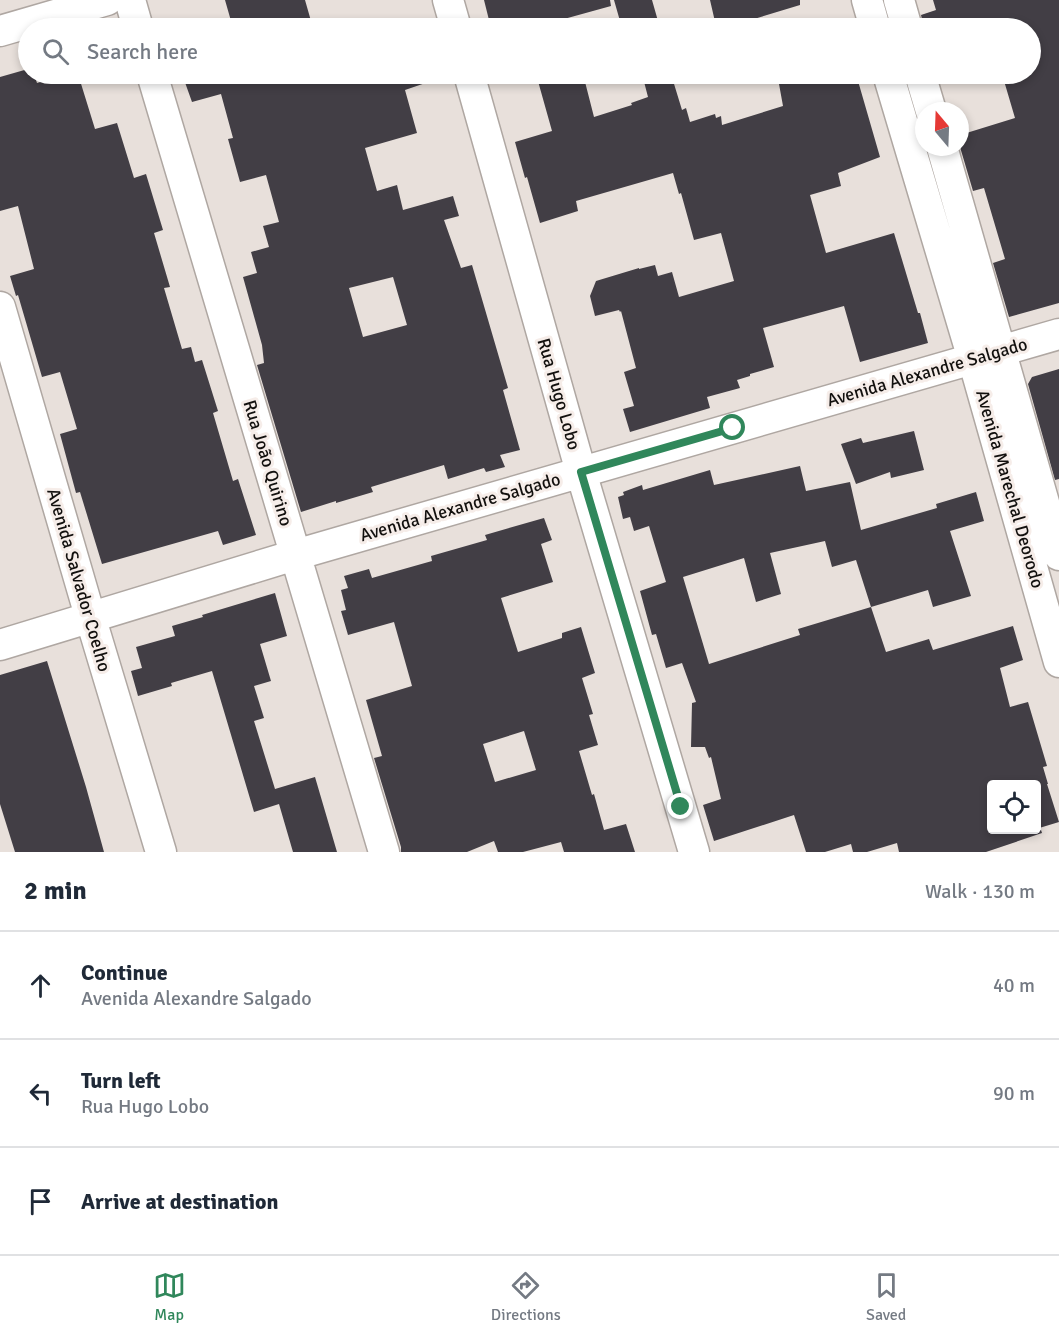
<!DOCTYPE html>
<meta charset="utf-8">
<style>
:root{--surface:#fff;--page:#f2f2f3;--text:#1f2937;--muted:#747a83;--line:#e0e1e3;--accent:#30875b}
body{margin:0;font-family:Signika,sans-serif;background:var(--page);color:var(--text)}
.controls{position:absolute;right:18px;bottom:18px;display:grid;overflow:hidden;border-radius:6px;box-shadow:0 3px 9px #0003}
.controls button{width:54px;height:54px;display:grid;place-items:center;padding:0;border:0;border-bottom:2px solid var(--line);background:var(--surface);color:var(--text);font:30px sans-serif}
.compass{position:absolute;left:915px;top:102px;width:54px;height:54px;border-radius:50%;background:var(--surface);box-shadow:0 3px 9px #0003;rotate:341deg}
.stop{position:absolute;width:18px;height:18px;margin:-14px;border:4px solid #30875b;border-radius:50%;background:#fff}
.stop.end{background:#30875b;border-color:#fff;box-shadow:0 2px 6px #0008}
.list{margin:0;padding:0;list-style:none}
h2{display:flex;justify-content:space-between;align-items:center;height:78px;margin:0;padding:0 24px;font-size:26px}
h2 small{font-size:20px;font-weight:400;color:var(--muted)}
.list li{display:grid;grid-template-columns:39px 1fr auto;gap:18px;align-items:center;box-sizing:border-box;height:108px;padding:0 24px;border-top:2px solid var(--line)}
.list b{display:block;font-size:22px;white-space:nowrap}
.list p{margin:0;font-size:20px;white-space:nowrap;color:var(--muted)}
.list em{font-size:20px;font-style:normal;color:var(--muted)}
.icon{flex:none;width:33px;height:33px;fill:none;stroke:currentColor;stroke-width:2;stroke-linecap:round;stroke-linejoin:round}
.map{position:relative;flex:none;width:1059px;height:852px;overflow:hidden}
.search{position:absolute;background:var(--surface);box-shadow:0 3px 9px #0003;left:18px;right:18px;top:18px;height:66px;display:flex;align-items:center;gap:15px;box-sizing:border-box;padding:0 21px;border-radius:33px;color:var(--muted);font-size:22px}
.sheet{height:402px;background:var(--surface)}
nav{display:flex;justify-content:space-around;align-items:center;box-sizing:border-box;height:84px;border-top:2px solid var(--line);background:var(--surface);font-size:16px;color:var(--muted)}
nav a{display:grid;justify-items:center;gap:3px}
nav .on{color:var(--accent)}
.map>svg:first-child{display:block}
</style>
<div class="map">
<svg width="1059" height="852" viewBox="0 0 1059 852">
<rect width="100%" height="100%" fill="#e8e0db"/>
<!-- building -->
<path fill="#423e45" fill-rule="evenodd" d="M 225,0 L 305,0 L 313,28 L 233,28 Z
M 484,0 L 610,0 L 611,6 L 564,19 L 567,28 L 491,28 Z
M 614,0 L 652,0 L 660,28 L 622,28 Z
M 710,0 L 800,0 L 800,5 L 731,26 L 730,22 L 716,26 Z
M 933,0 L 1059,0 L 1059,303 L 1009,317 L 993,263 L 1005,259 L 984,188 L 973,191 L 960,147 L 960,135 L 1015,118 L 1002,74 L 1030,74 L 1030,28 L 924,28 L 921,15 L 936,10 Z
M 28,69 L 28,74 L 34,74 L 37,83 L 67,74 L 78,74 L 95,129 L 117,123 L 134,178 L 146,174 L 163,230 L 154,233 L 170,287 L 164,288 L 182,349 L 191,347 L 195,362 L 202,360 L 218,411 L 213,413 L 233,481 L 238,479 L 256,535 L 223,545 L 218,531 L 102,564 L 80,492 L 76,493 L 60,434 L 77,429 L 60,372 L 42,377 L 18,295 L 16,296 L 10,276 L 34,269 L 18,206 L 0,211 L 0,77 Z
M 182,74 L 287,74 L 289,82 L 317,74 L 442,74 L 443,77 L 405,90 L 417,133 L 365,148 L 377,191 L 397,185 L 403,210 L 453,196 L 459,216 L 444,220 L 461,268 L 472,265 L 508,388 L 503,390 L 520,450 L 500,455 L 505,467 L 486,472 L 484,468 L 448,479 L 444,465 L 371,487 L 373,492 L 336,503 L 336,501 L 301,512 L 257,365 L 264,363 L 262,345 L 243,277 L 257,273 L 251,252 L 269,247 L 263,226 L 279,222 L 266,175 L 240,182 L 228,139 L 233,138 L 221,94 L 192,102 ZM 393,277 L 407,325 L 363,337 L 349,288 Z
M 536,74 L 583,74 L 594,117 L 632,105 L 631,103 L 648,97 L 642,74 L 671,74 L 682,110 L 686,108 L 690,122 L 715,114 L 716,118 L 721,116 L 722,125 L 783,106 L 779,84 L 797,81 L 795,74 L 856,74 L 880,157 L 838,173 L 841,186 L 810,195 L 826,253 L 894,233 L 918,313 L 920,313 L 928,343 L 860,362 L 844,306 L 763,328 L 774,367 L 750,374 L 750,376 L 737,380 L 740,388 L 707,397 L 710,408 L 630,432 L 623,409 L 634,406 L 624,372 L 636,368 L 621,311 L 620,312 L 619,310 L 595,316 L 590,296 L 596,281 L 639,268 L 639,269 L 655,265 L 658,276 L 672,272 L 679,297 L 734,281 L 721,233 L 694,240 L 681,193 L 679,194 L 673,173 L 576,201 L 578,211 L 540,223 L 527,177 L 525,178 L 515,142 L 552,131 Z
M 1059,369 L 1059,479 L 1055,480 L 1028,384 L 1032,377 Z
M 914,431 L 924,470 L 891,478 L 890,472 L 856,484 L 841,444 L 861,438 L 863,443 Z
M 800,466 L 806,491 L 850,482 L 861,530 L 937,508 L 936,504 L 976,492 L 984,521 L 950,531 L 971,596 L 933,607 L 928,590 L 871,607 L 886,652 L 929,639 L 933,650 L 1013,626 L 1023,660 L 1000,668 L 1010,707 L 1028,702 L 1047,766 L 1043,767 L 1048,784 L 1047,784 L 1059,822 L 1036,829 L 1036,784 L 992,784 L 992,830 L 1041,830 L 1042,833 L 986,852 L 899,852 L 897,843 L 867,852 L 853,852 L 851,844 L 825,852 L 806,852 L 794,815 L 714,841 L 703,805 L 721,799 L 711,757 L 709,758 L 705,747 L 691,747 L 692,703 L 696,702 L 682,663 L 666,668 L 656,634 L 652,635 L 640,591 L 666,582 L 649,526 L 634,531 L 630,517 L 623,519 L 618,497 L 624,495 L 623,492 L 642,485 L 643,490 L 710,470 L 714,485 ZM 825,541 L 832,567 L 856,560 L 871,607 L 798,629 L 800,635 L 709,664 L 683,577 L 744,558 L 756,602 L 781,594 L 770,553 Z
M 544,518 L 552,540 L 541,544 L 553,582 L 501,598 L 518,652 L 562,638 L 562,633 L 581,627 L 595,673 L 582,678 L 593,714 L 589,715 L 598,745 L 579,751 L 592,795 L 594,794 L 604,830 L 626,824 L 635,852 L 564,852 L 561,842 L 523,852 L 498,852 L 494,841 L 467,852 L 401,852 L 401,847 L 374,758 L 382,756 L 366,700 L 412,686 L 394,622 L 348,635 L 341,611 L 346,610 L 341,590 L 348,588 L 344,576 L 369,569 L 372,578 L 432,561 L 431,556 L 487,540 L 485,535 ZM 524,731 L 536,770 L 495,782 L 483,744 Z
M 275,593 L 287,636 L 260,644 L 271,681 L 254,686 L 264,718 L 254,721 L 275,789 L 315,777 L 337,852 L 293,852 L 279,804 L 254,812 L 212,671 L 171,683 L 172,686 L 138,696 L 131,671 L 142,668 L 136,647 L 175,636 L 172,626 L 203,617 L 202,615 Z
M 47,661 L 86,787 L 104,852 L 15,852 L 0,804 L 0,675 Z"/>
<g fill="none" stroke-linecap="round" stroke-linejoin="round">
<defs>
<path id="minor" d="M 130,0 L 138,28
M 448,0 L 456,28
M 867,0 L 875,28
M 899,0 L 907,28
M 0,31 L 107,0
M 152,74 L 384,852
M 469,74 L 581,472 L 694,852
M 888,74 L 973,359 L 1059,662
M 920,74 L 931,111
M 942,147 L 1059,555
M 0,307 L 90,616 L 161,852
M 0,645 L 295,555 L 1059,334"/>
</defs>
<!-- minor casing -->
<use href="#minor" stroke="#afa7a2" stroke-width="33"/>
<!-- minor -->
<use href="#minor" stroke="#fff" stroke-width="30"/>
</g>
<g fill="none" stroke-linecap="round" stroke-linejoin="round">
<!-- route -->
<path stroke="#30875b" stroke-width="8" d="M 681,807 L 581,472 L 733,428"/>
</g>
<g text-anchor="middle" dominant-baseline="central" stroke-width="6" stroke-linejoin="round" paint-order="stroke">
<!-- street labels -->
<g font-size="18" fill="#12100e" stroke="#f6ede9">
<text transform="translate(927 372) rotate(-16)">Avenida Alexandre Salgado</text>
<text transform="translate(559 394) rotate(74)">Rua Hugo Lobo</text>
<text transform="translate(268 463) rotate(73)">Rua João Quirino</text>
<text transform="translate(1010 489) rotate(74)">Avenida Marechal Deorodo</text>
<text transform="translate(460 507) rotate(-16)">Avenida Alexandre Salgado</text>
<text transform="translate(79 580) rotate(74)">Avenida Salvador Coelho</text>
</g>
</g>
</svg>
<div class="controls">
<button><svg class="icon" aria-label="locate" viewBox="0 0 24 24"><circle cx="12" cy="12" r="6"/><path d="M12 2v4M12 18v4M2 12h4M18 12h4"/></svg></button>
</div>
<svg class="compass" viewBox="-18 -18 36 36"><path d="M0-13l5 13h-10z" fill="#e53935"/><path d="M0 13l5-13h-10z" fill="#747a83"/></svg>
<div class="stop" style="left:733px;top:428px"></div>
<div class="stop end" style="left:681px;top:807px"></div>
<div class="search"><svg class="icon" aria-label="search" viewBox="0 0 24 24"><circle cx="10" cy="10" r="6"/><path d="M15 15l6 6"/></svg>Search here</div>
</div>
<section class="sheet">
<h2>2 min<small>Walk · 130 m</small></h2>
<ul class="list">
<li><svg class="icon" aria-label="ahead" viewBox="0 0 24 24"><path d="M12 20V5M6 11l6-6 6 6"/></svg><div><b>Continue</b><p>Avenida Alexandre Salgado</p></div><em>40 m</em></li>
<li><svg class="icon" aria-label="left" viewBox="0 0 24 24"><path d="M17 20v-9H6M10 6l-5 5 5 5"/></svg><div><b>Turn left</b><p>Rua Hugo Lobo</p></div><em>90 m</em></li>
<li><svg class="icon" aria-label="arrive" viewBox="0 0 24 24"><path d="M6 21V4h12l-3 4 3 4H6"/></svg><div><b>Arrive at destination</b></div></li>
</ul>
</section>
<nav>
<a class="on"><svg class="icon" aria-label="map" viewBox="0 0 24 24"><path d="M3 6l6-2 6 2 6-2v14l-6 2-6-2-6 2zM9 4v14M15 6v14"/></svg>Map</a>
<a><svg class="icon" aria-label="directions" viewBox="0 0 24 24"><path d="M12 3l9 9-9 9-9-9zM9 14v-3h6M13 9l2 2-2 2"/></svg>Directions</a>
<a><svg class="icon" aria-label="saved" viewBox="0 0 24 24"><path d="M7 4h10v16l-5-4-5 4z"/></svg>Saved</a>
</nav>
